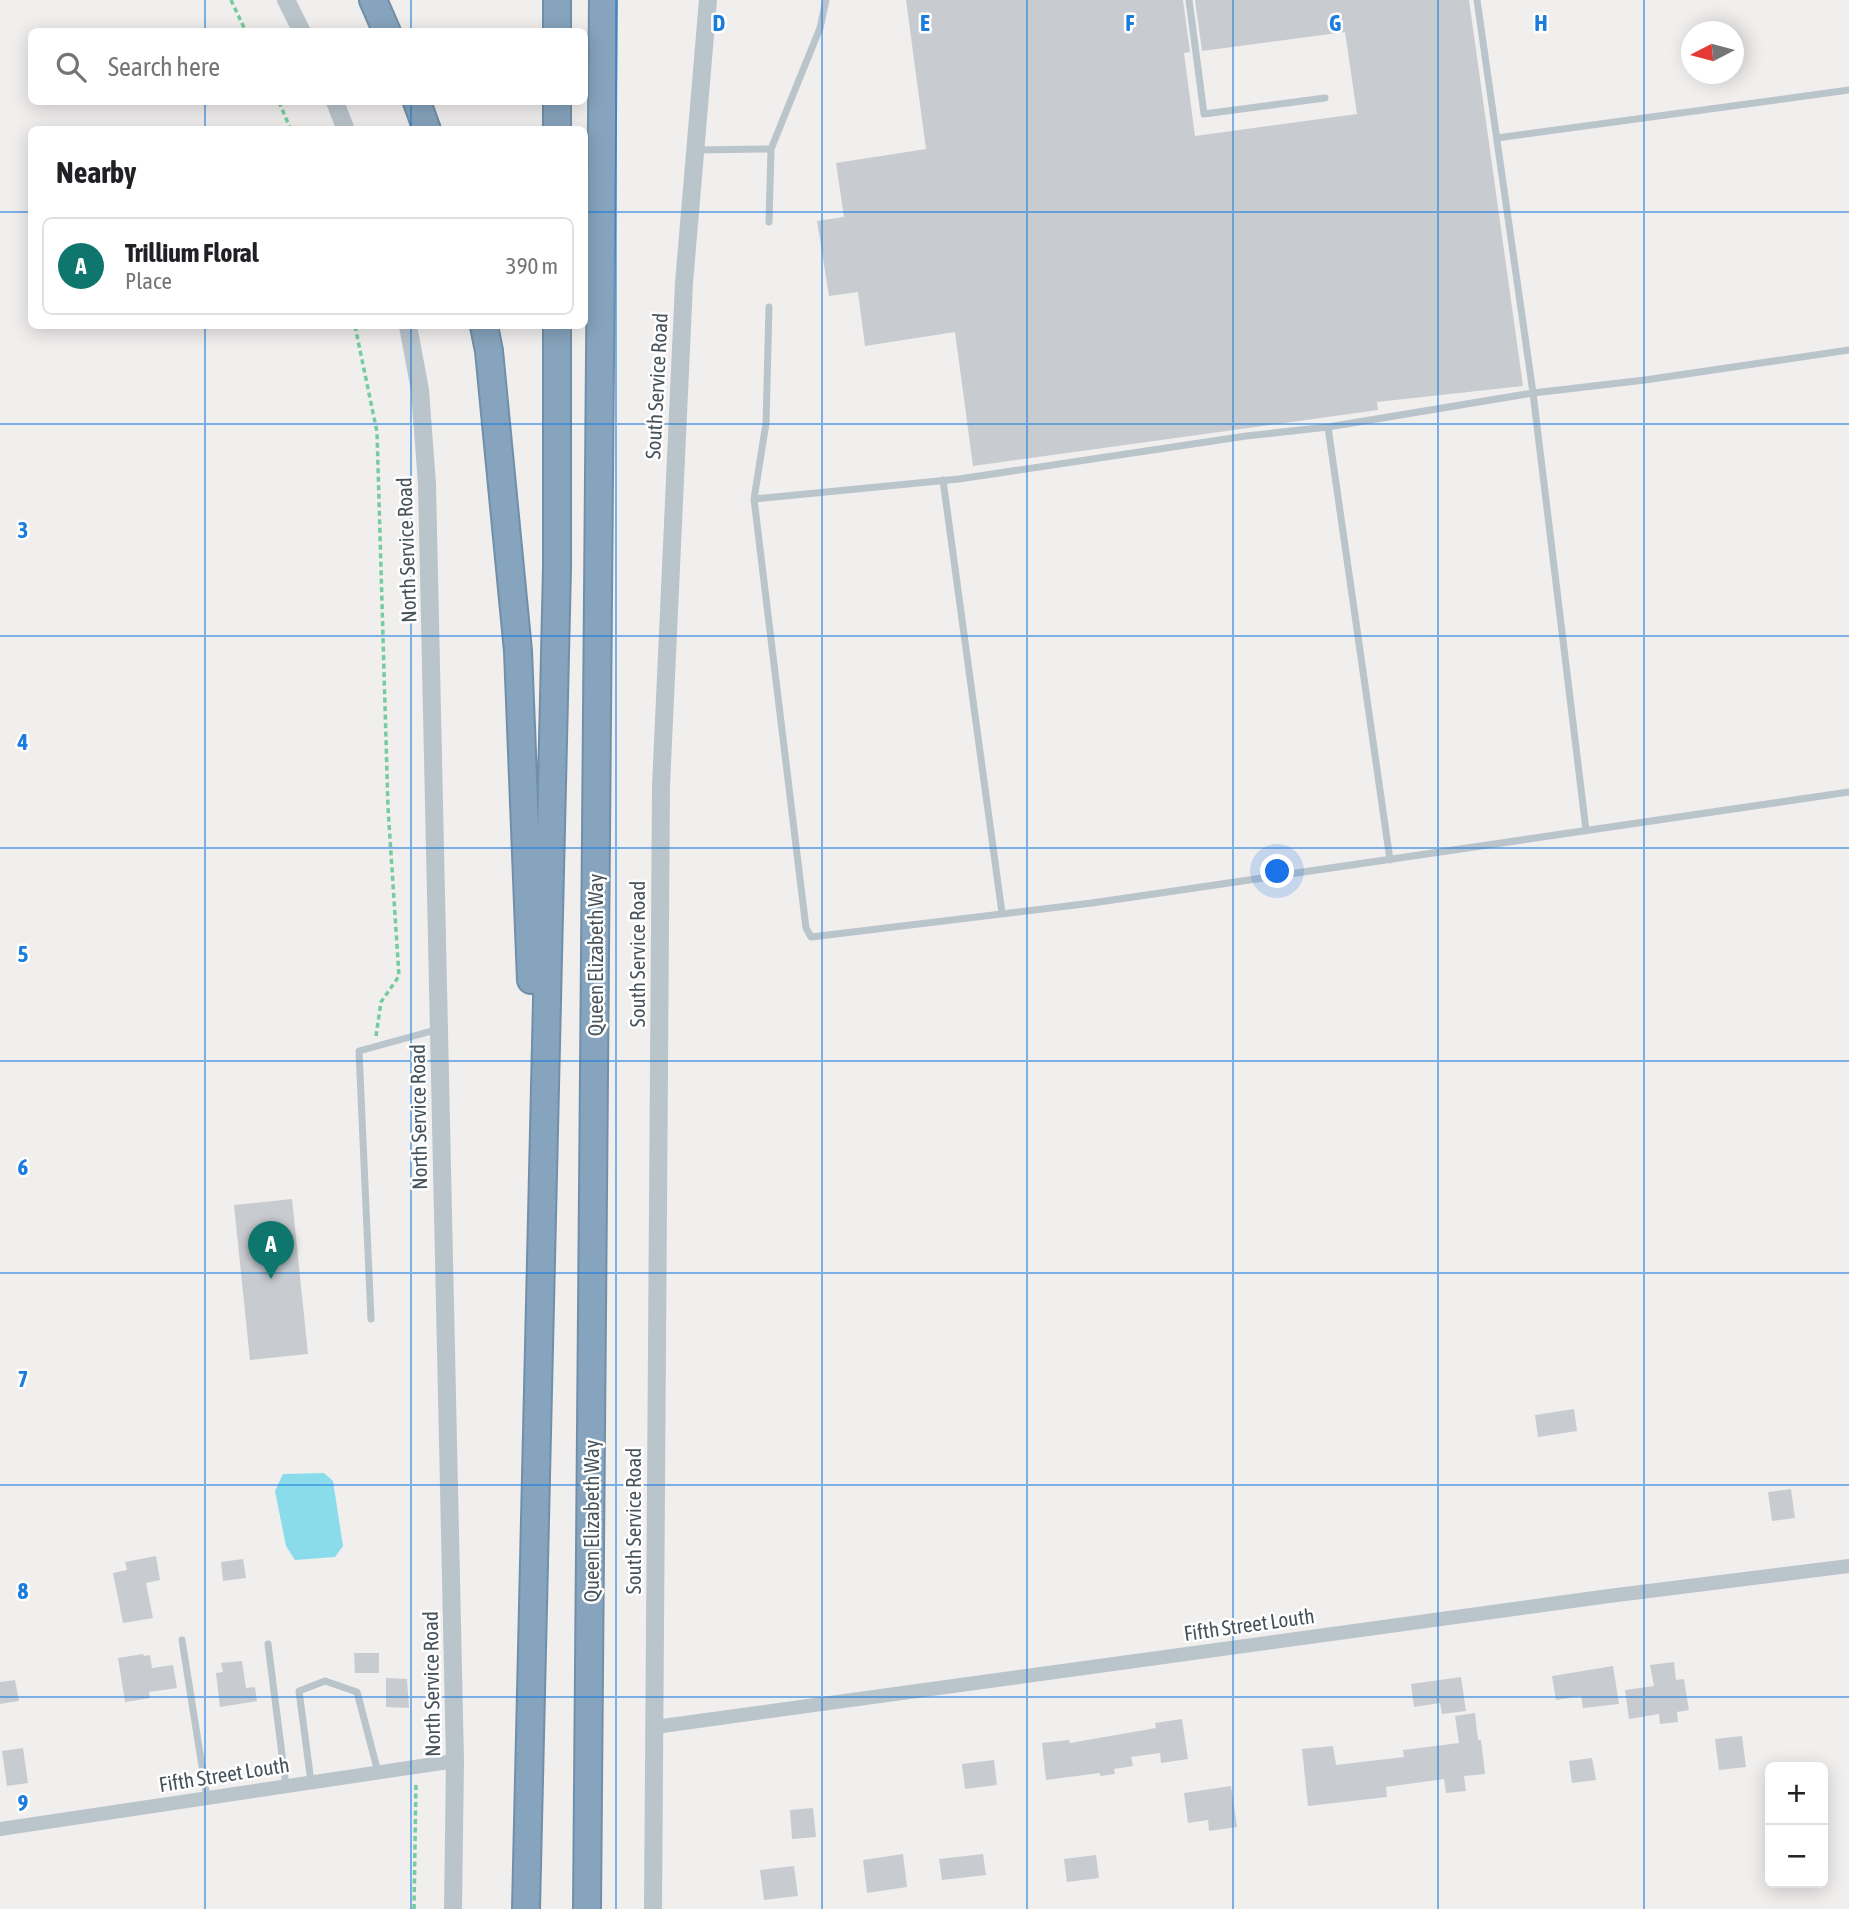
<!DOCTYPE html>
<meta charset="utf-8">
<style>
:root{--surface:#fff;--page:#f6f6f6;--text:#202124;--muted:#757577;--line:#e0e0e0;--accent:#0f766e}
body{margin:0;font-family:"Asap Condensed",sans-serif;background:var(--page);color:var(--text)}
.controls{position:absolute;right:21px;bottom:21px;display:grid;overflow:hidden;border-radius:10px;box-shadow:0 4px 18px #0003}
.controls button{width:63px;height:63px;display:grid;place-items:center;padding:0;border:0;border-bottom:2px solid var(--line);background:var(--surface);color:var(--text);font:35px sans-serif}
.compass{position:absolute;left:1681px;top:21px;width:63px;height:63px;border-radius:50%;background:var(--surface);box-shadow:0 4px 18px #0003;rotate:264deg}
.you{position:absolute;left:1278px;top:872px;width:24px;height:24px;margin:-18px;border:5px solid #fff;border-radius:50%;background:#1a73e8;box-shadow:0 0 0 10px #1a73e833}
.badge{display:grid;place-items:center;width:46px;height:46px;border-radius:50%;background:var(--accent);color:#fff;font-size:23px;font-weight:700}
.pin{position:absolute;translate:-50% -58px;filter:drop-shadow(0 2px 4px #0008)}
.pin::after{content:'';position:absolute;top:37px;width:24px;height:21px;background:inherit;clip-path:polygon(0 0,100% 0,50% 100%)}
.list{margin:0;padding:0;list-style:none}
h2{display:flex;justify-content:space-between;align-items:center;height:91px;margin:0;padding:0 28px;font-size:30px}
h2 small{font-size:23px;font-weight:400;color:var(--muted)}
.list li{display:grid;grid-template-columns:46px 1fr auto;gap:21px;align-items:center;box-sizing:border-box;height:98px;margin:0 14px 14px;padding:0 14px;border:2px solid var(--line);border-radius:10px}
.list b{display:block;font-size:26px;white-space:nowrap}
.list p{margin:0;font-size:23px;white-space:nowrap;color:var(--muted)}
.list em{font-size:23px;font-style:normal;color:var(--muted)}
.icon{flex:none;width:38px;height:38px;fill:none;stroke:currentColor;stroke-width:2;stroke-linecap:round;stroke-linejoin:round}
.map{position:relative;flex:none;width:1849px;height:1909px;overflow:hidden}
.search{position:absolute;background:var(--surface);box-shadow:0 4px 18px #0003;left:28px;top:28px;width:560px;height:77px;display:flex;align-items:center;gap:18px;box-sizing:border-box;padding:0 24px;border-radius:10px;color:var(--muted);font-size:26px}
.panel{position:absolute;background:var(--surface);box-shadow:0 4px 18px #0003;left:28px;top:126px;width:560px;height:203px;border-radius:10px}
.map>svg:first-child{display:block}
</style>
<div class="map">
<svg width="1849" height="1909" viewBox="0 0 1849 1909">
<rect width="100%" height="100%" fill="#f1eeee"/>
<!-- water -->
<path fill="#8adceb" d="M 324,1473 L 333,1481 L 343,1546 L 335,1557 L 295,1560 L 286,1546 L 275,1491 L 283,1474 Z"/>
<!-- building -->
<path fill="#c8ccd1" d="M 906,0 L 1183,0 L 1190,52 L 1184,53 L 1195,136 L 1357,114 L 1345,32 L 1202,51 L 1195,0 L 1469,0 L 1523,386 L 1377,402 L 1378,410 L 973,466 L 955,332 L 865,346 L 858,292 L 829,296 L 817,221 L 844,217 L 836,163 L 926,149 Z
M 292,1199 L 308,1354 L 250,1360 L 234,1205 Z
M 1574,1409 L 1577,1431 L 1538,1437 L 1535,1415 Z
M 1791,1489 L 1795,1518 L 1772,1521 L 1768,1492 Z
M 156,1556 L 160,1580 L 146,1583 L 153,1618 L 123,1623 L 113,1573 L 127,1570 L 125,1562 Z
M 243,1559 L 246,1578 L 223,1581 L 221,1562 Z
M 354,1653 L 379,1653 L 379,1673 L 355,1673 Z
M 143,1654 L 144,1656 L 150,1655 L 152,1668 L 173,1665 L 177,1688 L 149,1692 L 150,1698 L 125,1702 L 118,1658 Z
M 242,1661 L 246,1688 L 255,1687 L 257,1701 L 220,1707 L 216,1673 L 223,1672 L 221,1663 Z
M 1674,1662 L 1676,1680 L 1684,1679 L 1689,1710 L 1677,1712 L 1678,1722 L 1660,1724 L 1659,1714 L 1629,1719 L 1625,1690 L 1654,1686 L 1650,1665 Z
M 1613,1666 L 1619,1704 L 1583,1708 L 1581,1696 L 1556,1700 L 1552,1676 Z
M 1461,1677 L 1466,1711 L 1442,1714 L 1440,1703 L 1414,1707 L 1411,1684 Z
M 386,1678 L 407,1679 L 409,1708 L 386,1707 Z
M 15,1680 L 19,1701 L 0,1704 L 0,1682 Z
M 1475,1713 L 1478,1740 L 1481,1740 L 1485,1774 L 1464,1776 L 1466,1791 L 1446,1793 L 1444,1779 L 1386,1787 L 1387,1797 L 1308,1806 L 1302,1749 L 1333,1746 L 1336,1765 L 1404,1757 L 1403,1750 L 1459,1743 L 1455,1716 Z
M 1182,1719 L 1188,1759 L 1161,1763 L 1160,1753 L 1131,1757 L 1133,1766 L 1114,1769 L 1115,1774 L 1100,1776 L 1100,1773 L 1046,1780 L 1042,1743 L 1069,1740 L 1070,1743 L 1156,1728 L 1155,1723 Z
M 1742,1736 L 1746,1767 L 1719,1770 L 1715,1739 Z
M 23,1748 L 28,1783 L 7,1786 L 2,1751 Z
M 1592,1758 L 1596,1780 L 1572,1783 L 1569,1761 Z
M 994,1760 L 997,1785 L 965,1789 L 962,1764 Z
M 1231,1786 L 1237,1827 L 1209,1831 L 1208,1820 L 1188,1823 L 1184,1793 Z
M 813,1808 L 816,1837 L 792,1839 L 790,1810 Z
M 903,1854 L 907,1887 L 867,1893 L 863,1860 Z
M 983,1854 L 986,1875 L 942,1880 L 939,1859 Z
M 1096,1855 L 1099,1878 L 1067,1882 L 1064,1859 Z
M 794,1866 L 798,1896 L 764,1900 L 760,1870 Z"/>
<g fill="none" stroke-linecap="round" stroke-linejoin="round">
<defs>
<path id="motorway" d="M 373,0 L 387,32
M 557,32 L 557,0
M 417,102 L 427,130
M 557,130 L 557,102
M 484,326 L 489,351 L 518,651 L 531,980
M 526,1909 L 557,568 L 557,326
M 587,1909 L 603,0"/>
</defs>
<!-- motorway casing -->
<use href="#motorway" stroke="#718fa8" stroke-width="30"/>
<!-- path -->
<path stroke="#75cc9c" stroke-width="3.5" stroke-dasharray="5 3.5" stroke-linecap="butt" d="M 231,0 L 246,32
M 279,102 L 291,130
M 355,326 L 377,432 L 388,808 L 399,976 L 381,1002 L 376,1036
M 414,1909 L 416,1782"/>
<!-- service -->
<path stroke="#bac4cb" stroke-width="7" d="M 1189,0 L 1204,114 L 1325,98
M 1477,0 L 1533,393 L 1586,830
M 1497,138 L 1849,90
M 771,149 L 820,28 L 826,0
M 696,150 L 771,149 L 769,222
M 769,307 L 766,423 L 754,499 L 806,928 L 811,937 L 1092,903 L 1849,792
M 1328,427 L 1390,860
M 943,480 L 1002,913
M 754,499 L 959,479 L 1246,436 L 1328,427 L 1533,393 L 1645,380 L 1849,350
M 371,1319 L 359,1051 L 439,1029
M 182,1640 L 207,1798
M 268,1644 L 286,1786
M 311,1782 L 299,1691 L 325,1681 L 357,1692 L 378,1772"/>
<!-- minor -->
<path stroke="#bac4cb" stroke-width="14" d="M 655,1727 L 1609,1596 L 1849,1566
M 0,1829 L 455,1761"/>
<!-- tertiary -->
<path stroke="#bac4cb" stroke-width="18" d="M 286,0 L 302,32
M 335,102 L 346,130
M 408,326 L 420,390 L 427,484 L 455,1761 L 453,1909
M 653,1909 L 661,786 L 684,283 L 708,0"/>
<!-- motorway -->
<use href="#motorway" stroke="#86a4bd" stroke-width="26"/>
</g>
<!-- grid -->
<path fill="none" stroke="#1b7cde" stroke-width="2" stroke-opacity="0.55" d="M 205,0 L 205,32M 411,0 L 411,32M 616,0 L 616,1909M 822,0 L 822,1909M 1027,0 L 1027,1909M 1233,0 L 1233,1909M 1438,0 L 1438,1909M 1644,0 L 1644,1909M 205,102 L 205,130M 411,102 L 411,130M 0,212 L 32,212M 584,212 L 1849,212M 205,326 L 205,1909M 411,326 L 411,1909M 0,424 L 1849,424M 0,636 L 1849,636M 0,848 L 1849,848M 0,1061 L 1849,1061M 0,1273 L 1849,1273M 0,1485 L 1849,1485M 0,1697 L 1849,1697"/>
<g text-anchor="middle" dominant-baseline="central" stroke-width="5" stroke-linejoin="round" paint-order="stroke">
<!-- street labels -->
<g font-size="21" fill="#47535b" stroke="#fff">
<text transform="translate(656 386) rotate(-87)">South Service Road</text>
<text transform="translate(406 550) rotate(-92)">North Service Road</text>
<text transform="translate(637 954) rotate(-90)">South Service Road</text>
<text transform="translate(595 955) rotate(-90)">Queen Elizabeth Way</text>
<text transform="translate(418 1117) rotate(-91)">North Service Road</text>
<text transform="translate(591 1521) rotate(-90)">Queen Elizabeth Way</text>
<text transform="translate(633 1521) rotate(-90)">South Service Road</text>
<text transform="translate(1249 1624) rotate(-8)">Fifth Street Louth</text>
<text transform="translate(431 1684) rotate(-91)">North Service Road</text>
<text transform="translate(224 1774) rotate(-9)">Fifth Street Louth</text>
</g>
</g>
<g font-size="23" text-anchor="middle" font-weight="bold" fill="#1b7cde" stroke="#fff" stroke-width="5" stroke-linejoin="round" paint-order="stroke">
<text x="719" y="31">D</text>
<text x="925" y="31">E</text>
<text x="1130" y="31">F</text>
<text x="1335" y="31">G</text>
<text x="1541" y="31">H</text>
<text x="23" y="538">3</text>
<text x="23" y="750">4</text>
<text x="23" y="962">5</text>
<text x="23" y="1175">6</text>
<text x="23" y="1387">7</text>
<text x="23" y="1599">8</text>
<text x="23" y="1811">9</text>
</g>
</svg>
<div class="controls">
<button>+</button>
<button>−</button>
</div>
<svg class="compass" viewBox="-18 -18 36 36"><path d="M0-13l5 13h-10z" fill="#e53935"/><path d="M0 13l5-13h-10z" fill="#757577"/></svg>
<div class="you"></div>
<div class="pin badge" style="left:271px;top:1279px">A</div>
<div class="search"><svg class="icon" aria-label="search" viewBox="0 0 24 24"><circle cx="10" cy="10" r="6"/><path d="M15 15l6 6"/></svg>Search here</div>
<section class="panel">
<h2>Nearby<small></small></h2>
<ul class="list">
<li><span class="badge">A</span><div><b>Trillium Floral</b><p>Place</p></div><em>390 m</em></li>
</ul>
</section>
</div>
